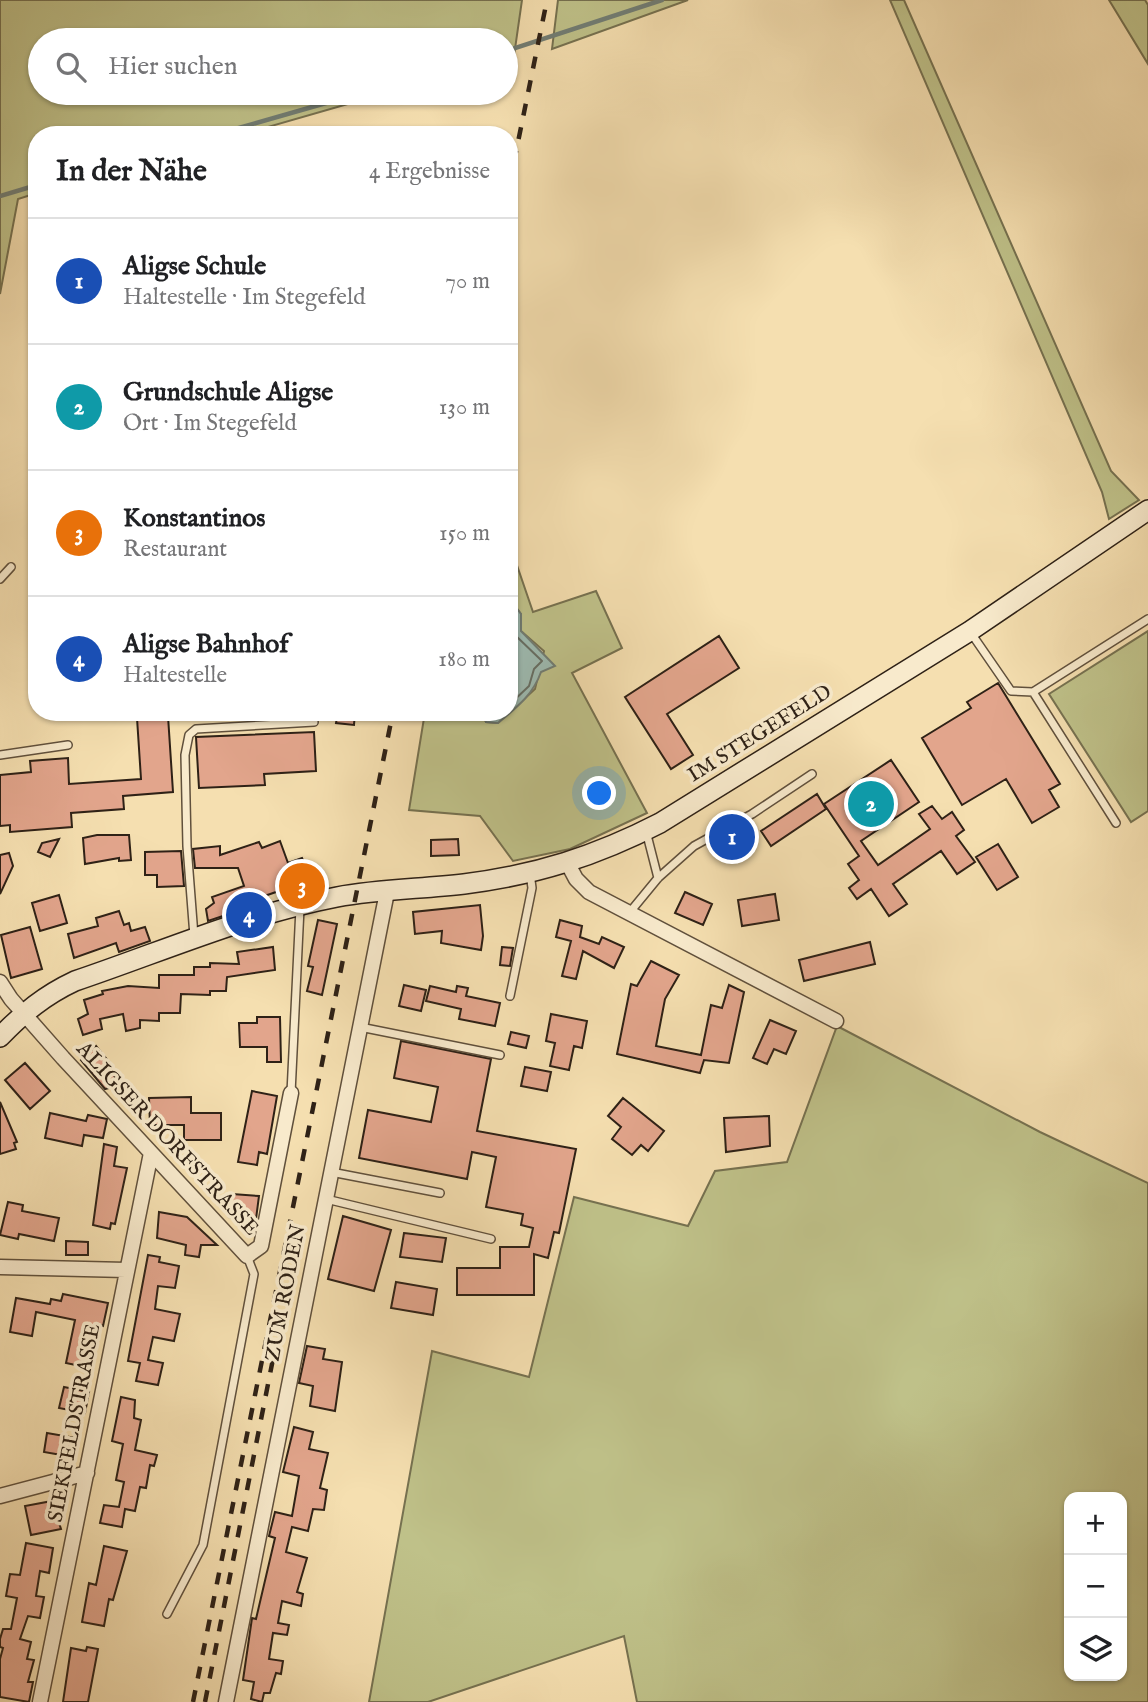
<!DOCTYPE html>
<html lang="de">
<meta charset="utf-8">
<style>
:root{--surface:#fff;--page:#f6f6f6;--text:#202124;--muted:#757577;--line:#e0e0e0;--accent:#8f2418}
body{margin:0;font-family:"IM FELL English",serif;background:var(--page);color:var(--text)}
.controls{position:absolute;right:21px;bottom:21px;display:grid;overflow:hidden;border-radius:14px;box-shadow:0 2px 5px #0004}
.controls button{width:63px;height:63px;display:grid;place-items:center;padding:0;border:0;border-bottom:2px solid var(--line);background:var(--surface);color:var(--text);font:35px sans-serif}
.you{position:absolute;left:600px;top:794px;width:24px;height:24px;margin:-18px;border:5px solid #fff;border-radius:50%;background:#1a73e8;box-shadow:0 0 0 10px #1a73e833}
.badge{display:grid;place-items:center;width:46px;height:46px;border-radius:50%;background:var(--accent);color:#fff;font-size:23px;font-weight:700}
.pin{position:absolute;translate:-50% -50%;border:4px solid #fff;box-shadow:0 2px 7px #0006}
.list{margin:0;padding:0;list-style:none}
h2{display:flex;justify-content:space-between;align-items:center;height:91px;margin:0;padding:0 28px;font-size:30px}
h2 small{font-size:23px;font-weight:400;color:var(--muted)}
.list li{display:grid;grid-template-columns:46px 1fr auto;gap:21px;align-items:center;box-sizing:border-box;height:126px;padding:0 28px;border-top:2px solid var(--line)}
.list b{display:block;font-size:26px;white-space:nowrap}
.list p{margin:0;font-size:23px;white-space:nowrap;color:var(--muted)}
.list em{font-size:23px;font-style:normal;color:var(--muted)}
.icon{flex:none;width:38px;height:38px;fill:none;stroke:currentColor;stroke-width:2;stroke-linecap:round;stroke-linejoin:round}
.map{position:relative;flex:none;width:1148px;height:1702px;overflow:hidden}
.search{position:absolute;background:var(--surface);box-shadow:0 2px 5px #0004;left:28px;top:28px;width:490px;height:77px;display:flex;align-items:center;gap:18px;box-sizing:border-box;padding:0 24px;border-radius:38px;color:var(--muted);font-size:26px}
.panel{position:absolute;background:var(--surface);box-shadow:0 2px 5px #0004;left:28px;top:126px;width:490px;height:595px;border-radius:28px}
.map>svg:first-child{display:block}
</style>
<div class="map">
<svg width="1148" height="1702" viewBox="0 0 1148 1702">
<rect width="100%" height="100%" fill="#f5dfb0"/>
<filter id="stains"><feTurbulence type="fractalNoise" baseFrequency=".00286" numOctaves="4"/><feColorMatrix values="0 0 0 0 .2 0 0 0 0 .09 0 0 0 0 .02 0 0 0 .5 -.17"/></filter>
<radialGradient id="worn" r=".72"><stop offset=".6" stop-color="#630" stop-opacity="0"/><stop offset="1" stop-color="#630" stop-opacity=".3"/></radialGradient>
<!-- green -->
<path fill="#bfc189" stroke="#767150" stroke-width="2" fill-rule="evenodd" d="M 0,0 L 522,0 L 514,56 L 506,58 L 506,40 L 40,40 L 40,93 L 386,93 L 240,135 L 37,135 L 37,193 L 18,199 L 0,294 Z
M 558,0 L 688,0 L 552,49 Z
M 890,0 L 904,0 L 1111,471 L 1139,500 L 1109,519 L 1102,492 Z
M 1109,0 L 1145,0 L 1148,5 L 1148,64 Z
M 509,542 L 533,612 L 596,591 L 622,648 L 572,673 L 647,813 L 570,849 L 513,861 L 480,816 L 409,810 L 425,712 L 482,712 L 486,722 L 498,723 L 535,689 L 544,651 L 521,631 L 521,614 L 509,598 Z
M 1148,631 L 1148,811 L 1131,822 L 1049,694 Z
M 837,1026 L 1040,1132 L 1148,1183 L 1148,1702 L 637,1702 L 624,1636 L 428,1702 L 369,1702 L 432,1351 L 529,1377 L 574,1197 L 688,1226 L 715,1171 L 787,1162 ZM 1069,1497 L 1122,1497 L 1122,1676 L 1069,1676 Z"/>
<!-- water -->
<path fill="#9dbbb2" stroke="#717d74" stroke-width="2" d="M 509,598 L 521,614 L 521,631 L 555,666 L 541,672 C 533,695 517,707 498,723 L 486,722 L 482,712 L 509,712 Z"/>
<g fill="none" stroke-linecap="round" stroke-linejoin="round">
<!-- shore -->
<path stroke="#666e64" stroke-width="2" d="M 509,611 L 513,617 L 515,635 L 542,661 L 534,669 L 529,686 L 509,705"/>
<!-- stream -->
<path stroke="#717d74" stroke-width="4.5" d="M 506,51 L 662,0
M 214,135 L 361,93
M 0,196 L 37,185"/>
</g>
<!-- building -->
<path fill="#e2a58c" stroke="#2e2116" stroke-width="2" d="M 719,636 L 739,668 L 667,714 L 693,755 L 671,769 L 625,697 Z
M 998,683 L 1060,784 L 1049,790 L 1059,807 L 1032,823 L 1006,779 L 962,805 L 922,738 L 971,708 L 967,702 Z
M 338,712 L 355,712 L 354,725 L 336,723 Z
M 168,716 L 173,792 L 123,796 L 124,809 L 71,813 L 72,827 L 10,832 L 10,825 L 0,826 L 0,775 L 31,772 L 30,761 L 68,758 L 69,784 L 141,779 L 137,718 Z
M 314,732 L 316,771 L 264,774 L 265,785 L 199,788 L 196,737 Z
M 891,760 L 919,802 L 861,841 L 878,865 L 930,829 L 919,814 L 932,806 L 942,819 L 952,812 L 964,830 L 956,836 L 975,862 L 957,874 L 941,851 L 893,884 L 907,904 L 889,916 L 871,889 L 857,899 L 849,888 L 859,880 L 848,864 L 859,856 L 824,804 Z
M 817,794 L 826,809 L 771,846 L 761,831 Z
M 97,835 L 129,835 L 131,860 L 119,861 L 119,858 L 85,864 L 83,838 Z
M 59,839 L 50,857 L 38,852 L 42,843 Z
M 458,839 L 459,855 L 431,856 L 431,840 Z
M 280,841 L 288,863 L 302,858 L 315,888 L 284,897 L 279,891 L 253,900 L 253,906 L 208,921 L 206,909 L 214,903 L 212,897 L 244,886 L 238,868 L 195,868 L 193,849 L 220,846 L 220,855 L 259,842 L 262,848 Z
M 998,844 L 1018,877 L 997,890 L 976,857 Z
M 181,851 L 184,886 L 157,887 L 157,875 L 145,875 L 145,852 Z
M 9,853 L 13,866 L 0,894 L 0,855 Z
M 685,892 L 712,904 L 703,925 L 675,913 Z
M 775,894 L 779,920 L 742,926 L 738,900 Z
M 59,895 L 67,923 L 40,931 L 32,903 Z
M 480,905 L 483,936 L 481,950 L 441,943 L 442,931 L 415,934 L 413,912 Z
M 119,911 L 124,925 L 129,923 L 131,931 L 145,927 L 150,941 L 119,952 L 116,943 L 74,958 L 68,934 L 98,926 L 96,918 Z
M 318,920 L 337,924 L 322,995 L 307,991 L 313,967 L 308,966 Z
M 560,920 L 582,926 L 580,937 L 599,944 L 602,937 L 624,947 L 614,968 L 583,951 L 576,979 L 562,976 L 571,941 L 556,937 Z
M 30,927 L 42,969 L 11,978 L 1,935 Z
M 870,942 L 875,964 L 804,981 L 799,960 Z
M 273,947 L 275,970 L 227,977 L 226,991 L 210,991 L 210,995 L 181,994 L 180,1013 L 159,1013 L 159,1021 L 140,1020 L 140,1028 L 126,1031 L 123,1014 L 100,1019 L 102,1029 L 83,1035 L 78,1019 L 88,1014 L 84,1000 L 103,994 L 102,991 L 128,986 L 159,988 L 159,975 L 194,975 L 194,967 L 210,967 L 210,963 L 239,964 L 237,952 Z
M 502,947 L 513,948 L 510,966 L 500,965 Z
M 651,961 L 679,975 L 665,999 L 656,1046 L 701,1055 L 711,1005 L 722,1008 L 729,985 L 744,992 L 729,1063 L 704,1060 L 700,1073 L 617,1054 L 631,984 L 637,986 Z
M 404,985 L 426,990 L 421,1011 L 399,1006 Z
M 430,986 L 456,992 L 457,986 L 468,988 L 466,996 L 500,1003 L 495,1026 L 459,1019 L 461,1009 L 426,1001 Z
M 551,1014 L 587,1021 L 582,1048 L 574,1046 L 569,1070 L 550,1066 L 555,1043 L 546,1041 Z
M 257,1017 L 280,1017 L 281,1062 L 267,1062 L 267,1047 L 240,1047 L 239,1023 L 257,1023 Z
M 770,1020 L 796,1031 L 786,1054 L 774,1049 L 767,1064 L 753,1058 Z
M 511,1032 L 529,1036 L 526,1048 L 508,1044 Z
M 401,1041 L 491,1059 L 477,1131 L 576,1149 L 559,1233 L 554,1232 L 548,1258 L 534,1254 L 534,1295 L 457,1295 L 457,1268 L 500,1268 L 500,1247 L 529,1247 L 533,1228 L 521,1225 L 523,1214 L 486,1207 L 496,1157 L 472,1152 L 467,1179 L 359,1158 L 368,1110 L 431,1122 L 438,1087 L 394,1078 Z
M 96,1046 L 113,1067 L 116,1086 L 105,1089 L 81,1060 Z
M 25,1063 L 50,1091 L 30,1109 L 5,1080 Z
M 525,1067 L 551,1072 L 547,1091 L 521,1086 Z
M 252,1091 L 277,1096 L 267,1154 L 259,1152 L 257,1165 L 238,1162 Z
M 191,1097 L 191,1113 L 221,1113 L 221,1140 L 184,1140 L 184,1125 L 150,1125 L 149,1098 Z
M 623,1098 L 664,1131 L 648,1151 L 641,1145 L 632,1155 L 612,1139 L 621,1127 L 608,1116 Z
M 0,1102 L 17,1142 L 14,1143 L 16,1149 L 0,1154 Z
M 50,1113 L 86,1121 L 88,1115 L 107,1119 L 103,1138 L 84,1135 L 82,1146 L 45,1138 Z
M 769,1116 L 770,1146 L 726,1152 L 724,1118 Z
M 104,1144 L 117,1147 L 114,1166 L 127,1168 L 115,1224 L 111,1223 L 110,1229 L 93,1225 Z
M 232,1194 L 259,1196 L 256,1219 L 229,1217 Z
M 8,1202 L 23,1205 L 22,1211 L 59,1218 L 54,1241 L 19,1234 L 18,1239 L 0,1235 Z
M 159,1212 L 187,1217 L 217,1245 L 201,1245 L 199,1257 L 185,1255 L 186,1245 L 157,1238 Z
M 343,1216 L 391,1230 L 374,1291 L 328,1279 Z
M 404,1233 L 446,1238 L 442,1262 L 400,1257 Z
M 66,1241 L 88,1242 L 88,1255 L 66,1255 Z
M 148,1255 L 160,1257 L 159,1262 L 179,1266 L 175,1288 L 158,1286 L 155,1309 L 180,1314 L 174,1341 L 153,1337 L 148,1360 L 163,1363 L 158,1385 L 136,1381 L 140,1363 L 128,1361 Z
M 396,1282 L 437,1289 L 433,1315 L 391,1308 Z
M 63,1294 L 108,1303 L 103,1326 L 99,1325 L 90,1368 L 66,1363 L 75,1320 L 36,1312 L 32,1336 L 10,1332 L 16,1298 L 50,1304 L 51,1299 L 61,1301 Z
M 307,1346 L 325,1349 L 323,1359 L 342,1362 L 335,1411 L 310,1406 L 313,1386 L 299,1383 Z
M 64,1387 L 89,1392 L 85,1413 L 59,1408 Z
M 121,1397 L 135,1400 L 134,1418 L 141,1420 L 135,1450 L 157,1455 L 154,1466 L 150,1465 L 146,1488 L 140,1487 L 135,1511 L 125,1509 L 122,1527 L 100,1523 L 104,1505 L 119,1507 L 124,1482 L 116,1480 L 123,1444 L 112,1441 Z
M 294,1427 L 313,1432 L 309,1449 L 328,1453 L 320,1488 L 327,1490 L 324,1510 L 313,1509 L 308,1531 L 292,1527 L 286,1552 L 307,1558 L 297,1592 L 303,1594 L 301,1606 L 282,1601 L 278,1623 L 289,1625 L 287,1635 L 273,1633 L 269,1659 L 283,1661 L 281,1674 L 276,1673 L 270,1693 L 264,1693 L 262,1702 L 251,1699 L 254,1682 L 243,1680 L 252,1618 L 256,1619 L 275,1538 L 269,1536 L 275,1512 L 292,1516 L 299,1476 L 283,1472 Z
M 47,1433 L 76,1438 L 73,1457 L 44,1452 Z
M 52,1501 L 61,1529 L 31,1535 L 25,1506 Z
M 26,1543 L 53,1548 L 49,1573 L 40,1571 L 36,1596 L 44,1597 L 40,1618 L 28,1616 L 20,1639 L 31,1642 L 27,1659 L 34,1660 L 28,1682 L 33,1682 L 29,1702 L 0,1697 L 0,1659 L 3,1648 L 0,1647 L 0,1639 L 3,1629 L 11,1629 L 17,1598 L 6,1596 L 10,1574 L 20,1575 Z
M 104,1546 L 127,1551 L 113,1600 L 109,1599 L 104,1626 L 82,1622 L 89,1583 L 96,1585 Z
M 87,1647 L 98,1649 L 88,1702 L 63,1702 L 71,1648 L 86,1651 Z"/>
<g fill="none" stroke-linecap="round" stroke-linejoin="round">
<defs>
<path id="lane" d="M 0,579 L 11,567
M 971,633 L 1011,691 L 1033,692 L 1116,823
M 1033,692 L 1148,619
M 0,755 L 68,745
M 646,831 L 658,878
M 630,912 L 658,878 L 694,846 L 752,814 L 812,774
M 194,936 L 187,846 L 185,755 L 189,735 L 196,729 L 314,722
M 510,996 L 532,888 L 530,873
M 360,1027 L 500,1055
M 291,1093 L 300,908
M 331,1172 L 440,1193
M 326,1199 L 491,1239
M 167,1614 L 203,1545 L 254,1274 L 247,1256"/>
<path id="street" d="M 568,864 L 576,879 L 589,892 L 836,1021
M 0,982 L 11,999 L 63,1058 L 247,1256 L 261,1246 L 291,1093
M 0,1267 L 126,1270
M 0,1496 L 87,1473
M 40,1702 L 151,1153
M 226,1702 L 387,892"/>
<path id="secondary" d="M 0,1037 C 23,1013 45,995 75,981 C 161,952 248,914 337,897 C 379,889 422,889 464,884 C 536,875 596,856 660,823 L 970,631 L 1148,510"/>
</defs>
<!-- lane casing -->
<use href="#lane" stroke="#60503c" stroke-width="10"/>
<!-- street casing -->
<use href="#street" stroke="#60503c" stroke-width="17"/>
<!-- secondary casing -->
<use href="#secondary" stroke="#2e2116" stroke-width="22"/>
<!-- lane -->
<use href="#lane" stroke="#f8eacc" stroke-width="7"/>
<!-- street -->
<use href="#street" stroke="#f8eacc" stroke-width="14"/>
<!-- secondary -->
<use href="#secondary" stroke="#f8eacc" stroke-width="19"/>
<!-- rail -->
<path stroke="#2e2116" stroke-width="4.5" stroke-dasharray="12 12" stroke-linecap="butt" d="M 509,186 L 547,0
M 193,1702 L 393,712
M 205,1702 L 273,1359"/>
</g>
<g text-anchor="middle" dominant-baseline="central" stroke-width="7" stroke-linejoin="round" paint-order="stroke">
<!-- street labels -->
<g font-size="21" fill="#2e2116" stroke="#f8eacc">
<text transform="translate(760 734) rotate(-32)">IM STEGEFELD</text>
<text transform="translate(167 1139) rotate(47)">ALIGSER DORFSTRASSE</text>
<text transform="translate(286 1293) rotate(-79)">ZUM RODEN</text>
<text transform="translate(75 1423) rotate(-79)">SIEKFELDSTRASSE</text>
</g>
</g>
<rect width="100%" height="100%" filter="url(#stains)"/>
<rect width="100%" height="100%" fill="url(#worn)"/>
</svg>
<div class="controls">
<button>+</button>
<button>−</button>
<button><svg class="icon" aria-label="layers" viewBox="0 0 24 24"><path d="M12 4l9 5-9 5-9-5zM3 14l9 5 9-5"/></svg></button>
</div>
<div class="you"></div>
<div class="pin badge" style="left:732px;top:837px;background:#1a4fb4">1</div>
<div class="pin badge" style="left:871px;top:804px;background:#0f9aa8">2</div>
<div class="pin badge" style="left:302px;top:886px;background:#e8710a">3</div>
<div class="pin badge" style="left:249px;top:915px;background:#1a4fb4">4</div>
<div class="search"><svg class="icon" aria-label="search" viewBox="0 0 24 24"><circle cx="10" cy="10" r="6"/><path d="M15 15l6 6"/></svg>Hier suchen</div>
<section class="panel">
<h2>In der Nähe<small>4 Ergebnisse</small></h2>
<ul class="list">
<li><span class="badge" style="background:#1a4fb4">1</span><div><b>Aligse Schule</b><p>Haltestelle · Im Stegefeld</p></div><em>70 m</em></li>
<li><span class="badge" style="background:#0f9aa8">2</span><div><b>Grundschule Aligse</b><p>Ort · Im Stegefeld</p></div><em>130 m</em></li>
<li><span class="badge" style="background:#e8710a">3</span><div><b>Konstantinos</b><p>Restaurant</p></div><em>150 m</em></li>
<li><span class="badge" style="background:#1a4fb4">4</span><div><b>Aligse Bahnhof</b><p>Haltestelle</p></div><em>180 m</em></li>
</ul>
</section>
</div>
